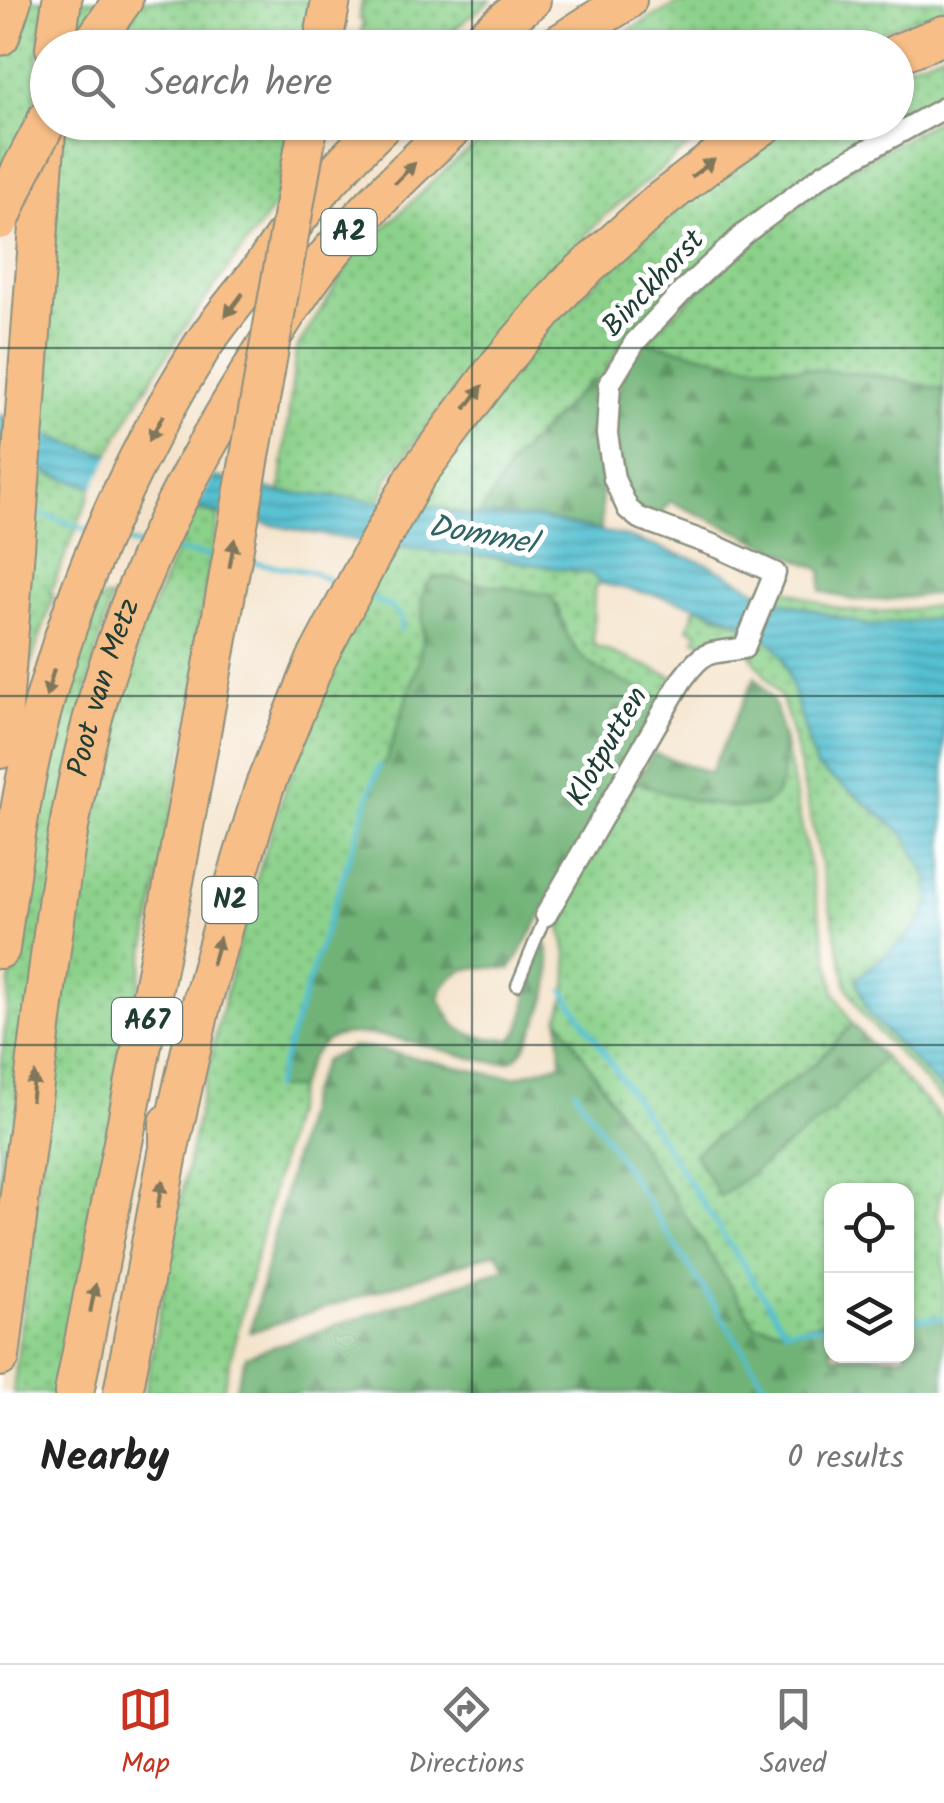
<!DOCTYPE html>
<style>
:root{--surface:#fff;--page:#f2f2f2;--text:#222;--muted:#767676;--line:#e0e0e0;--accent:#c8321e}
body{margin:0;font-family:Kalam,sans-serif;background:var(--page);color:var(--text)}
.controls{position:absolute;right:30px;bottom:30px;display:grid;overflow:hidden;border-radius:20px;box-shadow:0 2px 8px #0004}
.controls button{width:90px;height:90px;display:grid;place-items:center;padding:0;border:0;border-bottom:2px solid var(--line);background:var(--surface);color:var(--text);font:50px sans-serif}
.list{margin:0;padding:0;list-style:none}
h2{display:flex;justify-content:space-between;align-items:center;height:130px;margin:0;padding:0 40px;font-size:42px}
h2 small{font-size:32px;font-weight:400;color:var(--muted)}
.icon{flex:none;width:55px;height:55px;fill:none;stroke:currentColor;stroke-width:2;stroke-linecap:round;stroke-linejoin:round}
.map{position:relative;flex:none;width:944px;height:1393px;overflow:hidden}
.search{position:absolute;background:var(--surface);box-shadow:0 2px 8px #0004;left:30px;right:30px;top:30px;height:110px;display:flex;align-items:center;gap:25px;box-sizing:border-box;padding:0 35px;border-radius:55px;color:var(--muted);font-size:38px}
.sheet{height:270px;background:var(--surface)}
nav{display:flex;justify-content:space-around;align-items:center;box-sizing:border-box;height:140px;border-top:2px solid var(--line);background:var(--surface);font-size:28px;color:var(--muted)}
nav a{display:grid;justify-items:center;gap:5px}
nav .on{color:var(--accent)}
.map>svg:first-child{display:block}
</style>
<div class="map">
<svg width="944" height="1393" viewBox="0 0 944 1393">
<defs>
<pattern id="grass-dots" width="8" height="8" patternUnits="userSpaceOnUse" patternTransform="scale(2.5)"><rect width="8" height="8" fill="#8cd18b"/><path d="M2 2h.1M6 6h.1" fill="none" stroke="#72ab72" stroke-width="1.8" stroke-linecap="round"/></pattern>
<pattern id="forest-firs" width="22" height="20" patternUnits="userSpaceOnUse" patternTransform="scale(2.5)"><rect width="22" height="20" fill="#71b377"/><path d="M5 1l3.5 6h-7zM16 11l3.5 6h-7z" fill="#5c9362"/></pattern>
<pattern id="water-rules" width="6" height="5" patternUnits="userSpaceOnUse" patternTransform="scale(2.5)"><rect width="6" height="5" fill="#55c0d1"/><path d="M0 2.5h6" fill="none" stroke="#469daa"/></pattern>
</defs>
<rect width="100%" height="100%" fill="#fff"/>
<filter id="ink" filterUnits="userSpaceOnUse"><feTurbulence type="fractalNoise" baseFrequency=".01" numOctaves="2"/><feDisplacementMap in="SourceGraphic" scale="20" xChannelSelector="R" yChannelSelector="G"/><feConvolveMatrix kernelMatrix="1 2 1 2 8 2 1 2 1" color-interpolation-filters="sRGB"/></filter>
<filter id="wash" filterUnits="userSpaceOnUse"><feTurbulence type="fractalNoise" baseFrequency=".0048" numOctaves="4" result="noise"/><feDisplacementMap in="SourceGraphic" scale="40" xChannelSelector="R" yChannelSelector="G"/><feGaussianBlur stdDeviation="2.25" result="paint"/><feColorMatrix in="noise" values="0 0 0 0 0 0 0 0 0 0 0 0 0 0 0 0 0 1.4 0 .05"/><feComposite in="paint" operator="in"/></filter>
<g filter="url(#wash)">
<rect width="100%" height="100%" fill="#f4e3ca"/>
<!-- grass -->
<path fill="url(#grass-dots)" stroke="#568760" stroke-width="2.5" d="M 17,0 L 46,0 L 40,42 L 34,116 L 0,185 L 0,52 Z
M 72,0 L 313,0 L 305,47 L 67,48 Z
M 362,0 L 491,0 L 432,47 L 359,47 L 363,21 L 359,19 Z
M 685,0 L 944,0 L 944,10 L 904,22 L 850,47 L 606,47 L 634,27 Z
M 944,52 L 944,100 L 678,285 L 625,337 L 601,379 L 590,381 L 512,462 L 479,516 L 417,504 L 543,331 L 715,172 L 793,123 L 896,122 L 897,69 Z
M 944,116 L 944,390 L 881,376 L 742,363 L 642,341 L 690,299 L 748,240 L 827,182 Z
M 58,123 L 291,123 L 276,204 L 187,324 L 134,407 L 110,453 L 89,450 L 37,432 Z
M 505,123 L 723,123 L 702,135 L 602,218 L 513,313 L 388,478 L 380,502 L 280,492 L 296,350 L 354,256 L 454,162 Z
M 33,469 L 93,487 L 50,593 L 54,595 L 32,660 L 8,753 Z
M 194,510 L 219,514 L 195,649 L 202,651 L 62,1393 L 13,1393 L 41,1158 L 83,850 L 127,677 L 147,610 L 151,610 Z
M 392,546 L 490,557 L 593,574 L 599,583 L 594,589 L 593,645 L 676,678 L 660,707 L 650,694 L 593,668 L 579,654 L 567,634 L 557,605 L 422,597 L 423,635 L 418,664 L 386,761 L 379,766 L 274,1087 L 298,1088 L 222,1393 L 145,1393 C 189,1147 234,899 331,668 C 348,626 372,586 392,546 Z
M 780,589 L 784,589 C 806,597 830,609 854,611 C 884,614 914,608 944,605 L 944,618 L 868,626 L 774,599 Z
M 103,598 L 111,598 L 92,668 L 0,1221 L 0,1076 L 25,839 L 74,635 Z
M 696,606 L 749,628 L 739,641 L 704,643 L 695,639 L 698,632 L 688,628 Z
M 759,632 L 777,646 L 783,657 L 816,767 L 852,792 L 904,834 L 928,877 L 930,904 L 921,920 L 906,938 L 878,960 L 869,1015 L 944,1092 L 944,1102 L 863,1016 L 847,986 L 793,736 L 782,699 L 752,657 L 751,650 Z
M 783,734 L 835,992 L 852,1024 L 944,1121 L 944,1188 L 940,1194 L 937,1214 L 944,1231 L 944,1319 L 907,1319 L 906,1190 L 832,1190 L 831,1320 L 790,1329 L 755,1325 L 559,1018 C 566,998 570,977 567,955 C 565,938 557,925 562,908 L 636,781 L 659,791 L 782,762 Z"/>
<!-- forest -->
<path fill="url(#forest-firs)" stroke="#487856" stroke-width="2.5" d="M 642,341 L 742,363 L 881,376 L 944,390 L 944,593 L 886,600 L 853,600 L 821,591 L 822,570 L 670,501 L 660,514 L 648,516 L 632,502 L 620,478 L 613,407 L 627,361 Z
M 601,379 L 596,437 L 602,484 L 601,531 L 538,518 L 479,516 L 512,462 L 590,381 Z
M 444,577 L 550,595 C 558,607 560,620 566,633 C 584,672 616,676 650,694 L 656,699 L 660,707 L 511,969 C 480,966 450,963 439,998 C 444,1006 449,1019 456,1026 C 469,1038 496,1039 512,1039 L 519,1031 L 526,1009 L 529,986 L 527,976 L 546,944 C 554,972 550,993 538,1019 C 534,1029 523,1054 514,1059 C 503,1066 481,1060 468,1057 C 436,1049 351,1020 325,1042 C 310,1054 304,1071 298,1088 L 274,1088 L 379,766 L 386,761 L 418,664 L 423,635 L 422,597 L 426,585 L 433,578 Z
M 755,677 C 762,685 768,692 773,702 C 784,724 793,791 765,804 C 736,816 664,795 636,781 L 653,753 L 710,773 Z
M 559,1018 L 755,1325 L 790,1329 L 831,1320 L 832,1356 L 906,1356 L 907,1319 L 944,1319 L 944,1393 L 237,1393 L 236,1387 L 246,1356 L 506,1268 L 497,1252 L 250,1332 L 309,1094 L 324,1061 L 351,1048 L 366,1047 L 494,1075 L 516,1077 L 561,1063 Z
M 852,1024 L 883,1058 L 831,1112 L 720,1197 L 694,1153 L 818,1061 Z"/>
<!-- water -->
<path fill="url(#water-rules)" stroke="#3a7e82" stroke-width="2.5" d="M 0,415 L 37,432 L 89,450 L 159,464 L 280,492 L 438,507 L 450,513 L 479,516 L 538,518 L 627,537 L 708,564 L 774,599 L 868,626 L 944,618 L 944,1092 L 869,1014 L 856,979 L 906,938 L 921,920 L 930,904 L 928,877 L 904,834 L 852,792 L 816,767 L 783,657 C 757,610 648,594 599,583 L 593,574 L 490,557 L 405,548 L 306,532 L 93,487 L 0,458 Z"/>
<!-- pier -->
<path fill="#f4e3ca" d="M 114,449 L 160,459 L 214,473 L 193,515 L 91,492 Z"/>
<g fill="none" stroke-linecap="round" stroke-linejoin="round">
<!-- stream -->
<path stroke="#55c0d1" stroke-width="5" d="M 31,510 L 91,531
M 116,540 L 139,545
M 170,550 L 218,557
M 244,561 L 312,572 L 339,585
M 368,597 L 392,608 L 401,617 L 401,629
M 564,991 L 785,1329 L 832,1325
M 274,1088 L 379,766
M 575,1090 L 771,1393
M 906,1319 L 944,1318"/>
</g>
</g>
<g filter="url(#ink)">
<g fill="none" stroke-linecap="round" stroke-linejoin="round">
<defs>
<path id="lane" d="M 517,985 L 546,915"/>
<path id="street" d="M 546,915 L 681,681 C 706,647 706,655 744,648 L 775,573 L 718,547 L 639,518 L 628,509 L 614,479 L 607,434 L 610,383 L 635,342 L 685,289 L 744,234 L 824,174 L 944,108"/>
<g id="highway">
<path d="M 0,36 L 12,0"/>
<path d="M 55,48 L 62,0"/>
<path d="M 89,48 L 123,0"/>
<path d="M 322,48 L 331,0"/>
<path d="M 471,48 L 531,0"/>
<path d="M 553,48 L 627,0"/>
<path d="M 896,54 L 944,35"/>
<path d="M 0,749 L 47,119"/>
<path d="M 0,949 C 10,875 19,799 38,726 C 72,591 129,462 203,345 C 221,318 243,293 263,267 C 279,245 294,221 312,200 C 335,172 359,147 385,122"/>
<path d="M 169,1148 L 200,1010 L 232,893 L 264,788 L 316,660 L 371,556 L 416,476 L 499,365 L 566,286 L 658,203 L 712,161 L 768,122"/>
<path id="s1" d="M 0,1357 C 14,1239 29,1122 44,1004 C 58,892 72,777 107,670 C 142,561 188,473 247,377 C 271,338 294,299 322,263 C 363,212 411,166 459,122"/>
<path d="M 74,1393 L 175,876 L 216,649"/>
<path d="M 123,1393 L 169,1148 L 169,1123"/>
</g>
</defs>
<!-- lane casing -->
<use href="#lane" stroke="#8a907f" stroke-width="15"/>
<!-- street casing -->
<use href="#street" stroke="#8a907f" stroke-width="25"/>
<!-- highway casing -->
<use href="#highway" stroke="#8a907f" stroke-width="42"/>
<!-- lane -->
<use href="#lane" stroke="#fff" stroke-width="10"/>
<!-- street -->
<use href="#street" stroke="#fff" stroke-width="20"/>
<!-- highway -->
<use href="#highway" stroke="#f7be88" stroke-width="38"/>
<defs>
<path id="highway-bridge" d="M 0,220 L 20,172 L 48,119
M 216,649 L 309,122"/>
</defs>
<!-- highway-bridge casing -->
<use href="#highway-bridge" stroke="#8a907f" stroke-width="42" stroke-linecap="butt"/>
<!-- highway-bridge -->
<use href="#highway-bridge" stroke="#f7be88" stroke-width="38"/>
</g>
<!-- one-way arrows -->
<defs><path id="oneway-solid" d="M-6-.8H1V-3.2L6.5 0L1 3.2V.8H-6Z" transform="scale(2.5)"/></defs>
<g fill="#80775a">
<use href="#oneway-solid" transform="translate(703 168) rotate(-37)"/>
<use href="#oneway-solid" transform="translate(405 173) rotate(-45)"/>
<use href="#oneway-solid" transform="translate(234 305) rotate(127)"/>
<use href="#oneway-solid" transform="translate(474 397) rotate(-53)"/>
<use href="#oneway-solid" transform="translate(156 428) rotate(119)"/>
<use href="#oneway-solid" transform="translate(232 553) rotate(-80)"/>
<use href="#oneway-solid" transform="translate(50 683) rotate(106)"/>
<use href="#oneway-solid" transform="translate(216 951) rotate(-75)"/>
<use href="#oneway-solid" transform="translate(33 1087) rotate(-83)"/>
<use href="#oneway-solid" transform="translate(160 1194) rotate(-80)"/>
<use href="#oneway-solid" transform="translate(93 1298) rotate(-79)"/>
</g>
</g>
<!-- grid -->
<path fill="none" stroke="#1f3d34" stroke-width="2.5" stroke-opacity="0.55" d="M 472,0 L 472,48M 472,122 L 472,1393M 0,348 L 944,348M 0,696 L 944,696M 0,1045 L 944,1045"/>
<g text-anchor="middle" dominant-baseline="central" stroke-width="10" stroke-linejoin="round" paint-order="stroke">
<!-- shield labels -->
<g fill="#fff" stroke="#627771" stroke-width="2.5">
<rect x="321.5" y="209" width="55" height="46" rx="8"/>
<rect x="202.5" y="877" width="55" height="46" rx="8"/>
<rect x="112" y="998" width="70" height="46" rx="8"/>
</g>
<g font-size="28" font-weight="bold" fill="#1f3d34">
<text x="349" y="232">A2</text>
<text x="230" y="900">N2</text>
<text x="147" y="1021">A67</text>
</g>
<!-- street labels -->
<g font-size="30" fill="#1f3d34" stroke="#fff">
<text transform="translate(654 284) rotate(-47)">Binckhorst</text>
<text stroke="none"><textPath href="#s1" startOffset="678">Poot van Metz</textPath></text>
<text transform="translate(608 747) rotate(-60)">Klotputten</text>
</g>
<!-- water labels -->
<g font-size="32" font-style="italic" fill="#2f6463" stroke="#fff">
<text transform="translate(482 536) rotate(10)">Dommel</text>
</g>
</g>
</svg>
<div class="controls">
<button><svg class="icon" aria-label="locate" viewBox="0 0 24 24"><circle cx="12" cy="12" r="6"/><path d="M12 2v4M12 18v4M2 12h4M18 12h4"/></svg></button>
<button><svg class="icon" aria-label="layers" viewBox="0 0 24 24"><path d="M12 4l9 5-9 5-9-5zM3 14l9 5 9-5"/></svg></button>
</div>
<div class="search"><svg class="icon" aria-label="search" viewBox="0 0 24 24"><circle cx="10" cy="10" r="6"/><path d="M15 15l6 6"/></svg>Search here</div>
</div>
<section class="sheet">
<h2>Nearby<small>0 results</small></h2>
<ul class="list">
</ul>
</section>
<nav>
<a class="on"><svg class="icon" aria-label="map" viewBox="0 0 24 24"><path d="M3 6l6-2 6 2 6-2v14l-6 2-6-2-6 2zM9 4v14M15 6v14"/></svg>Map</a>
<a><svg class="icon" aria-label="directions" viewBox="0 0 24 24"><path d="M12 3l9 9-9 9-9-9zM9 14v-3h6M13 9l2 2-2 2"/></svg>Directions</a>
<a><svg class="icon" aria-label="saved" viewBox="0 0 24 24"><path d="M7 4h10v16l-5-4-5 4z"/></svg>Saved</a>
</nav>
